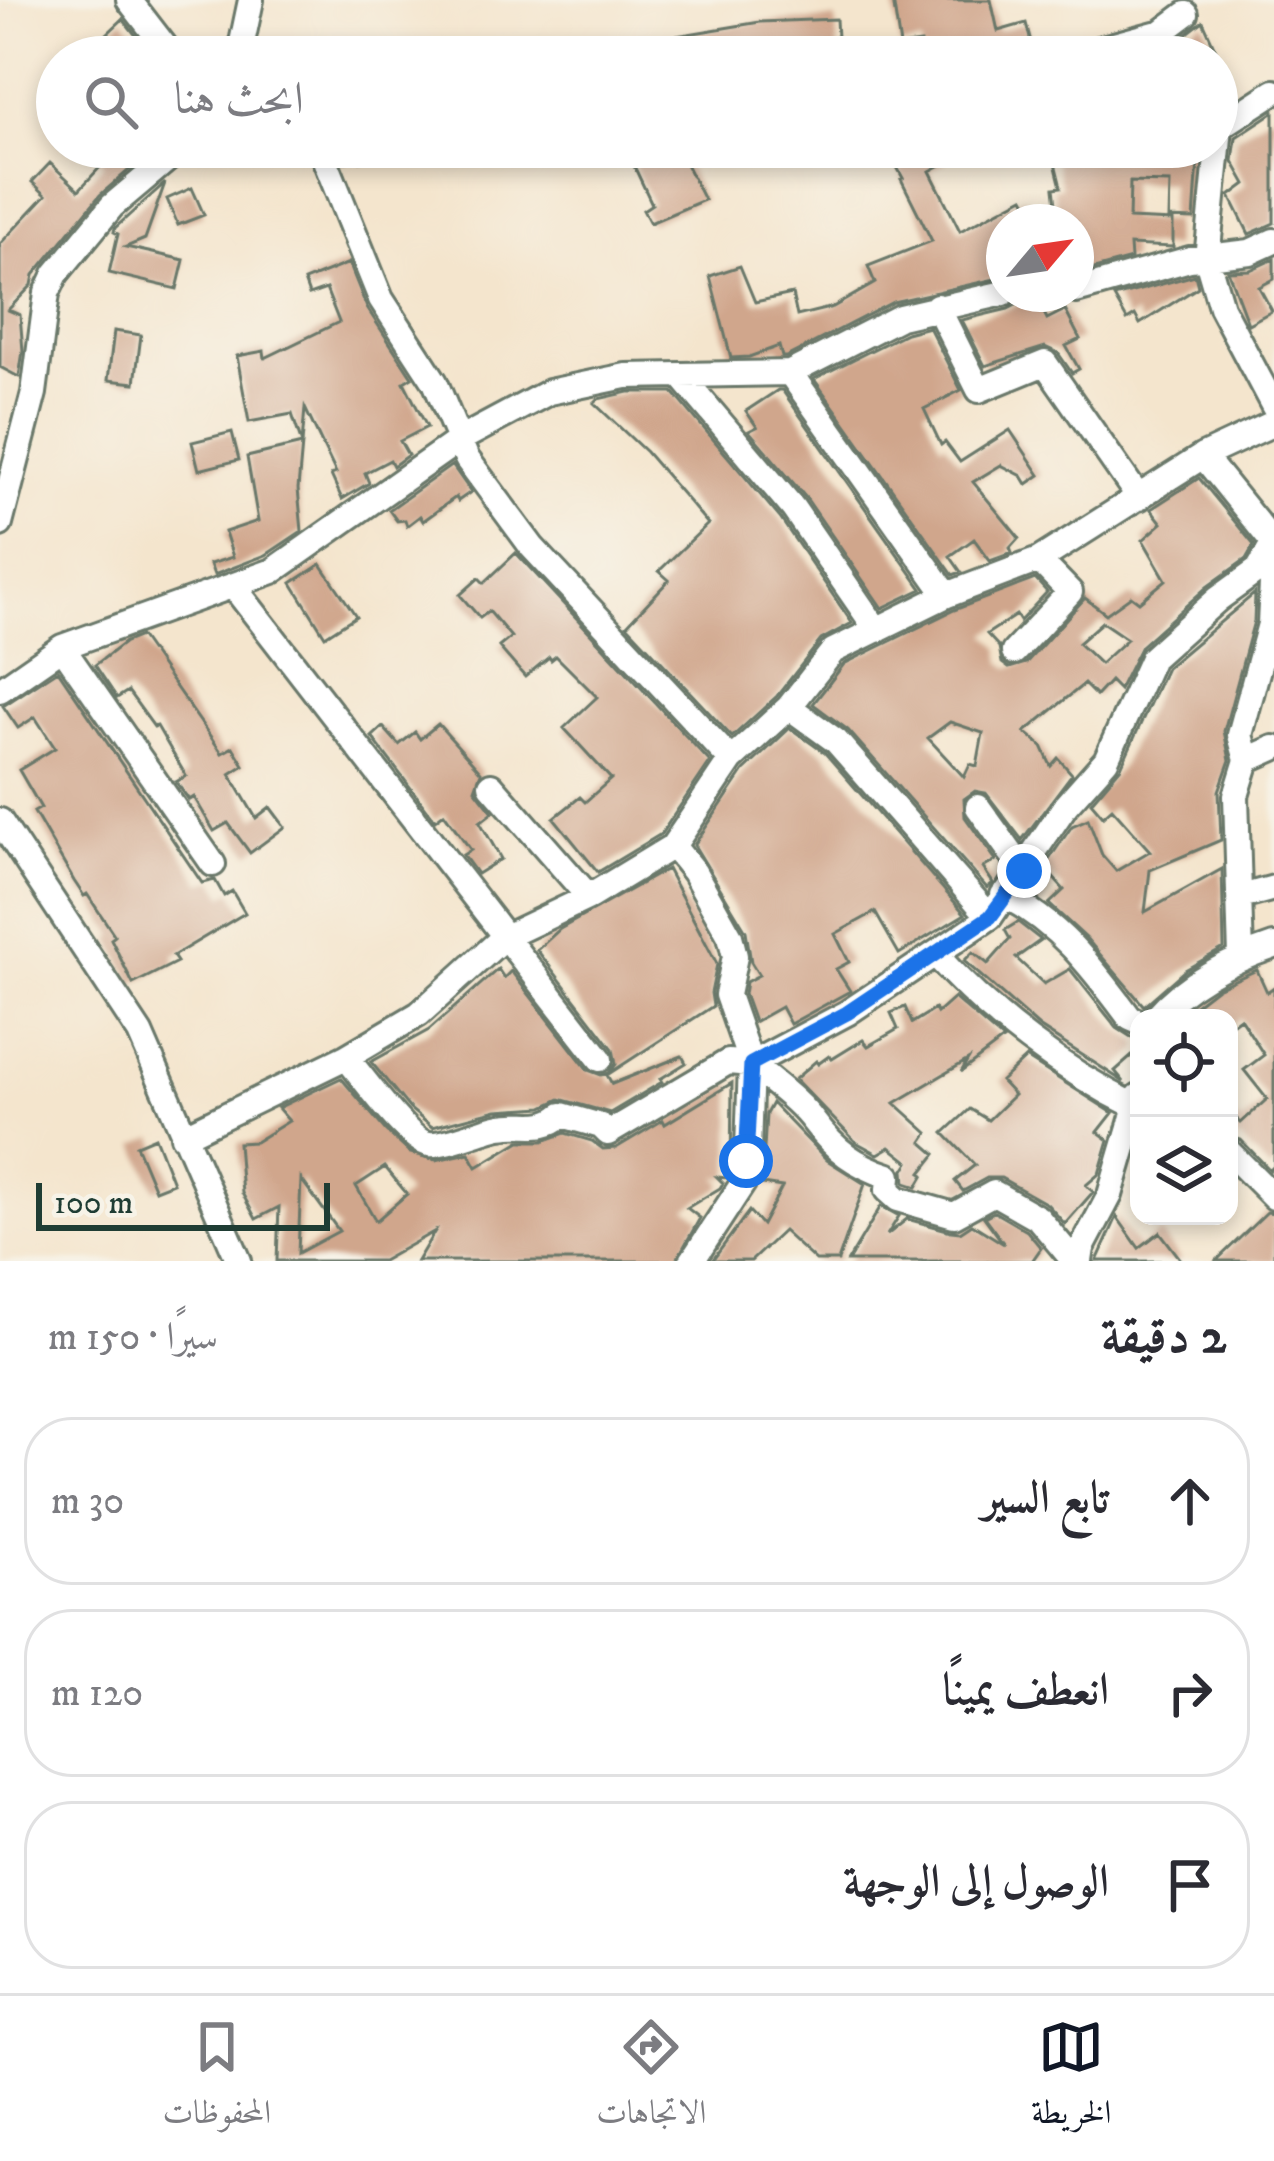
<!DOCTYPE html>
<html lang="ar">
<meta charset="utf-8">
<style>
:root{--surface:#fff;--page:#f7f7f7;--text:#2b2b33;--muted:#7c7c81;--line:#e1e1e2;--accent:#111827}
body{margin:0;font-family:"IM FELL DW Pica",Amiri,serif;background:var(--page);color:var(--text);direction:rtl}
.controls{position:absolute;right:36px;bottom:36px;display:grid;overflow:hidden;border-radius:24px;box-shadow:0 6px 18px #0003}
.controls button{width:108px;height:108px;display:grid;place-items:center;padding:0;border:0;border-bottom:3px solid var(--line);background:var(--surface);color:var(--text);font:60px sans-serif}
.compass{position:absolute;left:986px;top:204px;width:108px;height:108px;border-radius:50%;background:var(--surface);box-shadow:0 6px 18px #0003;rotate:61deg}
.scale{position:absolute;left:36px;bottom:30px;width:294px;box-sizing:border-box;padding-left:12px;border:6px solid #1f3d34;border-top:0;font-size:33px;line-height:42px;white-space:nowrap;color:#1f3d34;-webkit-text-stroke:9px #f7f3e8;paint-order:stroke}
.stop{position:absolute;width:36px;height:36px;margin:-27px;border:9px solid #1a73e8;border-radius:50%;background:#fff}
.stop.end{background:#1a73e8;border-color:#fff;box-shadow:0 3px 12px #0008}
.list{margin:0;padding:0;list-style:none}
h2{display:flex;justify-content:space-between;align-items:center;height:156px;margin:0;padding:0 48px;font-size:51px}
h2 small{font-size:39px;font-weight:400;color:var(--muted)}
.list li{display:grid;grid-template-columns:78px 1fr auto;gap:36px;align-items:center;box-sizing:border-box;height:168px;margin:0 24px 24px;padding:0 24px;border:3px solid var(--line);border-radius:48px}
.list b{display:block;font-size:45px;white-space:nowrap}
.list em{font-size:39px;font-style:normal;color:var(--muted)}
.icon{flex:none;width:66px;height:66px;fill:none;stroke:currentColor;stroke-width:2;stroke-linecap:round;stroke-linejoin:round}
.map{position:relative;flex:none;width:1274px;height:1261px;overflow:hidden;direction:ltr}
.search{position:absolute;background:var(--surface);box-shadow:0 6px 18px #0003;left:36px;right:36px;top:36px;height:132px;display:flex;align-items:center;gap:30px;box-sizing:border-box;padding:0 42px;border-radius:66px;color:var(--muted);font-size:45px}
.sheet{height:732px;background:var(--surface)}
nav{display:flex;justify-content:space-around;align-items:center;box-sizing:border-box;height:168px;border-top:3px solid var(--line);background:var(--surface);font-size:33px;color:var(--muted)}
nav a{display:grid;justify-items:center;gap:6px}
nav .on{color:var(--accent)}
.map>svg:first-child{display:block}
</style>
<div class="map">
<svg width="1274" height="1261" viewBox="0 0 1274 1261">
<rect width="100%" height="100%" fill="#f7f3e8"/>
<filter id="ink" filterUnits="userSpaceOnUse"><feTurbulence type="fractalNoise" baseFrequency=".00833" numOctaves="2"/><feDisplacementMap in="SourceGraphic" scale="24" xChannelSelector="R" yChannelSelector="G"/><feConvolveMatrix kernelMatrix="1 2 1 2 8 2 1 2 1" color-interpolation-filters="sRGB"/></filter>
<filter id="wash" filterUnits="userSpaceOnUse"><feTurbulence type="fractalNoise" baseFrequency=".004" numOctaves="4" result="noise"/><feDisplacementMap in="SourceGraphic" scale="48" xChannelSelector="R" yChannelSelector="G"/><feGaussianBlur stdDeviation="2.7" result="paint"/><feColorMatrix in="noise" values="0 0 0 0 0 0 0 0 0 0 0 0 0 0 0 0 0 1.4 0 .05"/><feComposite in="paint" operator="in"/></filter>
<g filter="url(#wash)">
<rect width="100%" height="100%" fill="#f4e5cd"/>
<g id="blocks">
<!-- building -->
<path fill="#d0a68c" fill-rule="evenodd" d="M 893,0 L 991,0 L 998,31 L 1026,23 L 1035,57 L 923,57 L 921,43 L 900,46 Z
M 123,19 L 141,42 L 124,57 L 95,57 L 110,40 L 106,35 Z
M 836,19 L 838,57 L 642,57 L 640,42 L 760,22 Z
M 1203,21 L 1219,57 L 1133,57 L 1171,46 Z
M 1274,112 L 1274,223 L 1249,234 L 1230,196 L 1246,184 L 1233,161 L 1236,137 Z
M 85,147 L 156,147 L 100,195 L 34,275 L 32,285 L 8,310 L 20,315 L 23,351 L 19,377 L 0,367 L 0,244 L 46,195 L 32,182 L 50,163 L 79,190 L 104,163 Z
M 625,147 L 722,147 L 723,150 L 685,162 L 704,200 L 650,223 L 643,210 L 652,204 Z
M 894,147 L 938,147 L 946,162 L 930,171 L 960,231 L 1024,197 L 1038,222 L 1004,222 L 1004,277 L 893,302 L 786,357 L 782,357 L 779,346 L 749,357 L 731,358 L 710,276 L 740,266 L 755,302 L 792,294 L 797,316 L 833,307 L 875,283 L 868,266 L 932,241 L 901,179 L 903,178 L 892,158 L 898,155 Z
M 1150,147 L 1199,147 L 1194,219 L 1169,218 L 1170,183 L 1130,182 L 1129,219 L 1173,221 L 1173,247 L 1130,245 L 1131,259 L 1076,274 L 1076,222 L 1058,222 L 1054,188 L 1061,187 L 1053,155 L 1113,160 L 1114,152 L 1151,154 Z
M 165,183 L 145,239 L 126,247 L 184,260 L 177,289 L 109,273 L 118,234 L 114,232 L 115,228 Z
M 192,188 L 204,215 L 178,225 L 167,199 Z
M 1274,259 L 1274,279 L 1259,287 L 1272,311 L 1248,324 L 1228,271 L 1250,270 Z
M 349,263 L 367,308 L 412,377 L 404,382 L 427,427 L 400,441 L 408,455 L 393,466 L 390,460 L 365,473 L 369,483 L 342,499 L 331,475 L 336,473 L 305,408 L 302,444 L 292,414 L 249,422 L 237,356 L 264,351 L 265,358 L 339,322 L 326,289 L 309,295 L 304,281 Z
M 1195,275 L 1198,287 L 1140,324 L 1135,315 L 1127,320 L 1114,297 Z
M 1035,295 L 1047,319 L 1065,310 L 1080,339 L 1066,346 L 1079,369 L 1072,373 L 1058,353 L 1045,347 L 985,366 L 962,320 L 1008,309 Z
M 929,327 L 961,390 L 924,409 L 941,445 L 945,442 L 960,462 L 1010,430 L 1040,475 L 1027,484 L 1022,476 L 1001,465 L 973,482 L 1019,538 L 1010,548 L 1012,553 L 990,561 L 974,539 L 950,556 L 961,572 L 953,575 L 814,379 L 906,333 Z
M 114,331 L 141,335 L 135,383 L 108,380 Z
M 778,390 L 782,390 L 922,589 L 882,608 L 806,498 L 749,431 L 757,427 L 746,411 Z
M 629,392 L 673,392 L 780,518 L 852,623 L 821,640 L 777,696 L 732,737 L 627,625 L 669,580 L 659,571 L 708,524 L 646,452 L 594,403 L 598,399 Z
M 232,432 L 239,460 L 199,470 L 192,442 Z
M 302,444 L 298,489 L 302,531 L 266,555 L 214,575 L 210,564 L 233,557 L 225,532 L 258,521 L 247,457 Z
M 452,465 L 471,492 L 458,501 L 456,497 L 423,521 L 420,516 L 407,526 L 405,520 L 397,521 L 389,510 Z
M 1199,478 L 1254,545 L 1246,559 L 1207,587 L 1141,646 L 1119,690 L 1110,681 L 1096,696 L 1084,684 L 1025,732 L 1042,746 L 1051,766 L 1058,758 L 1072,774 L 1022,840 L 986,793 L 975,791 L 964,799 L 965,817 L 996,860 L 983,868 L 993,883 L 987,888 L 848,730 L 813,704 L 844,664 L 954,610 L 1035,579 L 1047,592 L 1020,621 L 1016,615 L 987,634 L 999,647 L 1002,663 L 1009,668 L 1026,663 L 1085,598 L 1106,614 L 1131,596 L 1139,602 L 1166,580 L 1143,540 L 1162,523 L 1151,509 ZM 1102,622 L 1127,639 L 1100,664 L 1078,643 ZM 950,722 L 983,733 L 977,766 L 970,764 L 964,777 L 928,738 Z
M 516,553 L 710,762 L 661,834 L 598,872 L 554,818 L 580,797 L 585,802 L 611,779 L 564,728 L 597,697 L 556,656 L 551,660 L 549,657 L 525,677 L 499,647 L 511,637 L 489,611 L 480,618 L 460,595 L 479,578 L 484,583 Z
M 321,564 L 356,616 L 325,636 L 292,583 Z
M 1255,593 L 1254,621 L 1224,731 L 1230,760 L 1219,791 L 1221,840 L 1150,870 L 1145,912 L 1222,869 L 1224,948 L 1185,970 L 1144,1006 L 1086,938 L 1049,904 L 1064,890 L 1044,867 L 1072,826 L 1088,819 L 1102,855 L 1116,871 L 1150,851 L 1112,808 L 1103,816 L 1091,802 L 1121,767 L 1166,668 Z
M 140,636 L 222,753 L 233,747 L 244,765 L 230,774 L 256,818 L 270,807 L 285,827 L 250,853 L 228,823 L 214,831 L 194,797 L 189,800 L 176,782 L 186,776 L 157,726 L 154,727 L 128,691 L 117,698 L 95,665 L 125,642 Z
M 58,670 L 202,883 L 215,880 L 224,896 L 232,891 L 245,913 L 173,956 L 177,962 L 133,984 L 111,939 L 115,936 L 87,894 L 84,896 L 74,881 L 34,812 L 41,808 L 19,770 L 55,748 L 35,717 L 18,728 L 3,706 Z
M 438,724 L 481,772 L 475,789 L 493,812 L 480,822 L 501,859 L 477,874 L 463,855 L 471,850 L 444,813 L 435,820 L 372,737 L 383,727 L 399,745 L 415,732 L 420,739 Z
M 790,728 L 825,753 L 965,914 L 899,954 L 875,912 L 835,934 L 849,962 L 836,969 L 850,991 L 790,1024 L 781,1007 L 754,1022 L 744,994 L 746,982 L 759,975 L 751,962 L 746,931 L 694,845 L 744,771 Z
M 667,869 L 717,964 L 711,993 L 713,1006 L 607,1075 L 612,1084 L 682,1056 L 686,1063 L 660,1079 L 662,1082 L 610,1113 L 560,1099 L 543,1107 L 497,1110 L 432,1127 L 410,1109 L 371,1062 L 429,1030 L 498,969 L 504,978 L 511,971 L 588,1070 L 601,1075 L 609,1073 L 616,1064 L 613,1049 L 537,950 L 560,929 Z
M 1018,922 L 1041,940 L 1016,958 L 1044,984 L 1070,969 L 1117,1028 L 1139,1042 L 1139,1050 L 1115,1071 L 1124,1082 L 1039,1027 L 964,961 L 973,952 L 988,964 L 1010,939 L 1005,930 Z
M 1257,970 L 1267,992 L 1274,987 L 1274,1166 L 1270,1170 L 1241,1140 L 1229,1136 L 1229,1111 L 1241,1123 L 1267,1099 L 1244,1070 L 1264,1055 L 1240,1018 L 1229,1026 L 1229,1018 L 1178,1018 L 1217,988 Z
M 954,998 L 1003,1040 L 961,1072 L 968,1060 L 895,1103 L 928,1133 L 922,1142 L 936,1154 L 921,1173 L 924,1175 L 917,1187 L 905,1183 L 904,1170 L 909,1162 L 890,1147 L 878,1154 L 856,1142 L 795,1079 L 816,1061 L 818,1064 L 829,1056 L 832,1059 L 863,1040 L 868,1046 L 898,1029 L 891,1013 L 905,1007 L 912,1023 L 935,1009 L 937,1013 Z
M 1026,1058 L 1113,1113 L 1098,1132 L 1109,1140 L 1099,1174 L 1086,1185 L 1093,1192 L 1065,1224 L 1047,1204 L 1001,1178 L 987,1178 L 963,1191 L 955,1181 L 975,1165 L 944,1133 L 970,1109 L 988,1120 L 1014,1095 L 1001,1081 Z
M 341,1078 L 386,1131 L 410,1153 L 436,1160 L 469,1153 L 477,1167 L 520,1141 L 543,1141 L 565,1133 L 592,1141 L 603,1149 L 616,1148 L 663,1120 L 665,1124 L 732,1083 L 731,1172 L 727,1178 L 717,1177 L 723,1183 L 720,1188 L 687,1208 L 700,1218 L 676,1261 L 417,1261 L 435,1231 L 382,1261 L 277,1261 L 279,1207 L 256,1219 L 242,1193 L 238,1143 L 255,1142 L 289,1121 L 278,1108 ZM 385,1167 L 407,1194 L 376,1221 L 356,1186 ZM 301,1179 L 339,1231 L 298,1253 Z
M 772,1103 L 827,1160 L 865,1184 L 838,1261 L 816,1261 L 783,1231 L 751,1261 L 712,1261 L 749,1211 L 762,1225 L 782,1187 L 762,1184 L 766,1114 Z
M 155,1137 L 173,1183 L 155,1190 L 136,1145 Z
M 881,1206 L 899,1216 L 887,1235 L 907,1219 L 951,1231 L 960,1232 L 972,1224 L 1004,1244 L 984,1217 L 994,1212 L 1027,1231 L 1041,1248 L 1032,1261 L 848,1261 Z
M 1267,1212 L 1274,1213 L 1274,1261 L 1216,1261 Z
M 1117,1217 L 1139,1248 L 1160,1232 L 1182,1261 L 1097,1261 Z"/>
</g>
</g>
<g filter="url(#ink)">
<use href="#blocks" fill-opacity="0" stroke="#6a786a" stroke-width="3"/>
<g fill="none" stroke-linecap="round" stroke-linejoin="round">
<defs>
<path id="minor" d="M 129,0 L 173,57
M 239,57 L 251,0
M 1069,57 L 1162,32 L 1186,14
M 1274,92 L 1220,127 L 1207,259 L 1221,307 L 1274,407
M 316,147 L 321,150 L 381,299 L 435,382 L 467,459 L 532,547 L 731,760 L 789,707 L 833,651 L 947,595 L 1039,560 L 1203,456 L 1274,423
M 321,150 L 363,147
M 1076,291 L 1190,259 L 1250,252 L 1274,241
M 937,306 L 979,390 L 1045,363 L 1139,498
M 682,377 L 793,508 L 877,630
M 1203,456 L 1274,544 L 1270,624 L 1240,735 L 1247,760 L 1236,796 L 1241,957
M 0,524 L 34,393 L 47,293 L 56,274 L 112,206 L 182,147
M 234,587 L 600,1059
M 947,595 L 790,373 L 900,317 L 1004,293
M 62,647 L 213,864
M 1014,652 L 1070,592 L 1039,560
M 0,690 L 62,647 L 273,571 L 459,440 L 549,392 L 626,376 L 790,373
M 789,707 L 836,741 L 990,917
M 1247,760 L 1274,748
M 491,785 L 589,897
M 978,807 L 1024,871
M 0,821 L 140,1033 L 239,1261
M 673,846 L 694,872 L 730,936 L 735,956 L 727,995 L 751,1064 L 747,1177 L 692,1261
M 1003,895 C 1059,922 1094,970 1130,1018 L 1139,1022
M 1241,897 L 1274,888
M 936,955 C 988,1014 1065,1072 1135,1106
M 1155,1018 C 1186,982 1229,961 1274,946
M 346,1057 C 361,1075 409,1142 429,1144 C 445,1146 483,1129 501,1126 C 525,1121 542,1132 562,1115 L 601,1126 L 608,1133 L 728,1062 L 751,1064 L 847,1013 L 990,917 L 1066,805 L 1106,760 L 1152,658 L 1218,599 L 1258,570 L 1274,543
M 751,1064 C 771,1082 798,1100 814,1122 C 835,1150 855,1165 889,1176 L 888,1190 L 898,1199 L 954,1215 L 994,1193 L 1038,1218 L 1074,1261
M 183,1136 L 346,1057 L 419,1014 L 503,938 L 589,897 L 673,846 L 731,760
M 1229,1152 L 1274,1197
M 1080,1261 L 1082,1248 L 1110,1195 L 1139,1096"/>
</defs>
<!-- minor casing -->
<use href="#minor" stroke="#6a786a" stroke-width="30"/>
<!-- minor -->
<use href="#minor" stroke="#fff" stroke-width="24"/>
</g>
</g>
<g fill="none" stroke-linecap="round" stroke-linejoin="round" filter="url(#ink)">
<!-- route -->
<path stroke="#1a73e8" stroke-width="15" d="M 746,1161 L 751,1064 L 847,1013 L 990,917 L 1024,871"/>
</g>
</svg>
<div class="controls">
<button><svg class="icon" aria-label="locate" viewBox="0 0 24 24"><circle cx="12" cy="12" r="6"/><path d="M12 2v4M12 18v4M2 12h4M18 12h4"/></svg></button>
<button><svg class="icon" aria-label="layers" viewBox="0 0 24 24"><path d="M12 4l9 5-9 5-9-5zM3 14l9 5 9-5"/></svg></button>
</div>
<svg class="compass" viewBox="-18 -18 36 36"><path d="M0-13l5 13h-10z" fill="#e53935"/><path d="M0 13l5-13h-10z" fill="#7c7c81"/></svg>
<div class="scale">100 m</div>
<div class="stop" style="left:746px;top:1161px"></div>
<div class="stop end" style="left:1024px;top:871px"></div>
<div class="search"><svg class="icon" aria-label="search" viewBox="0 0 24 24"><circle cx="10" cy="10" r="6"/><path d="M15 15l6 6"/></svg>ابحث هنا</div>
</div>
<section class="sheet">
<h2>2 دقيقة<small>سيرًا · 150 m</small></h2>
<ul class="list">
<li><svg class="icon" aria-label="ahead" viewBox="0 0 24 24"><path d="M12 20V5M6 11l6-6 6 6"/></svg><div><b>تابع السير</b></div><em>30 m</em></li>
<li><svg class="icon" aria-label="right" viewBox="0 0 24 24"><path d="M7 20v-9h11M14 6l5 5-5 5"/></svg><div><b>انعطف يمينًا</b></div><em>120 m</em></li>
<li><svg class="icon" aria-label="arrive" viewBox="0 0 24 24"><path d="M6 21V4h12l-3 4 3 4H6"/></svg><div><b>الوصول إلى الوجهة</b></div></li>
</ul>
</section>
<nav>
<a class="on"><svg class="icon" aria-label="map" viewBox="0 0 24 24"><path d="M3 6l6-2 6 2 6-2v14l-6 2-6-2-6 2zM9 4v14M15 6v14"/></svg>الخريطة</a>
<a><svg class="icon" aria-label="directions" viewBox="0 0 24 24"><path d="M12 3l9 9-9 9-9-9zM9 14v-3h6M13 9l2 2-2 2"/></svg>الاتجاهات</a>
<a><svg class="icon" aria-label="saved" viewBox="0 0 24 24"><path d="M7 4h10v16l-5-4-5 4z"/></svg>المحفوظات</a>
</nav>
